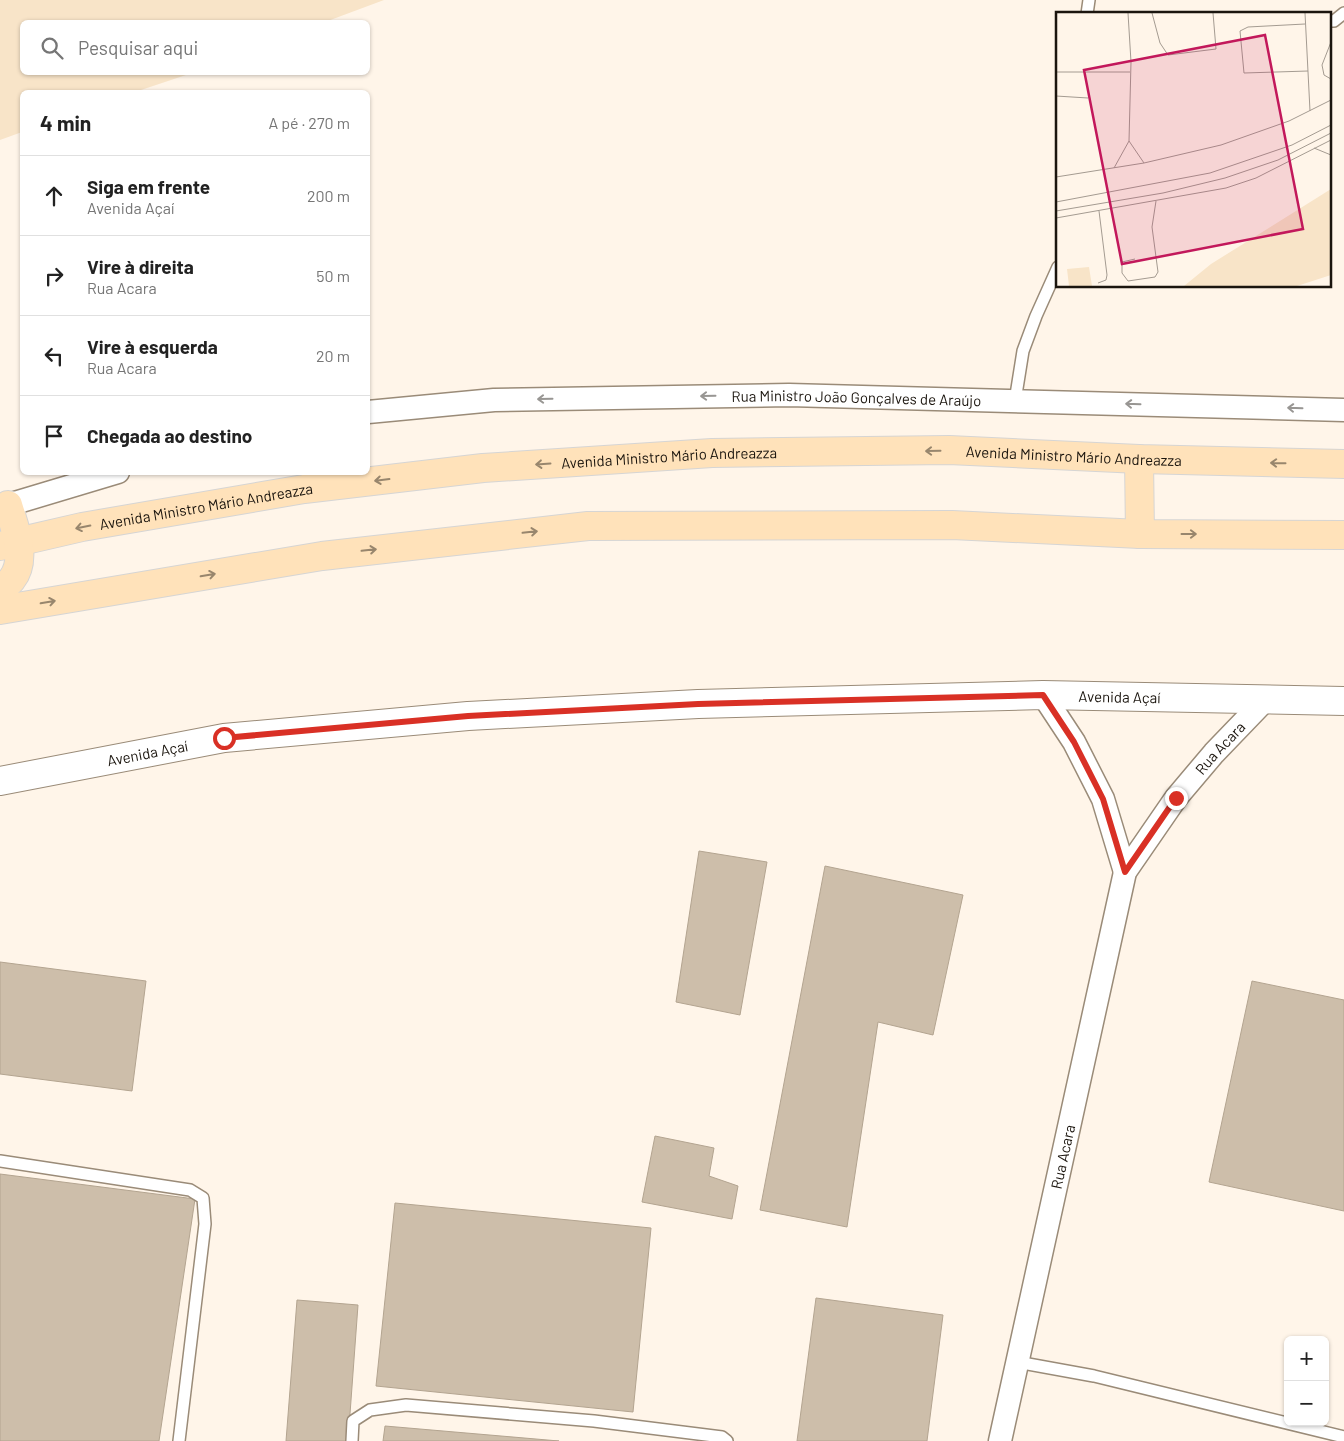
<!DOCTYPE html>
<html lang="pt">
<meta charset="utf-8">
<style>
:root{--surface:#fff;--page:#f6f6f6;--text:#222;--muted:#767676;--line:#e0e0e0}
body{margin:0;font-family:Barlow,sans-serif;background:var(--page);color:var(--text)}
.controls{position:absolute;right:15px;bottom:15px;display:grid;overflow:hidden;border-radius:8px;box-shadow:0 1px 4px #0004}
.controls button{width:45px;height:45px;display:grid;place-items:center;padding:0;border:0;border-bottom:1px solid var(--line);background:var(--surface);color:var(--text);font:25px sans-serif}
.stop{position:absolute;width:15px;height:15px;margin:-11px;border:4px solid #d93025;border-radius:50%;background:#fff}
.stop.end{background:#d93025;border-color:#fff;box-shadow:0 1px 5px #0008}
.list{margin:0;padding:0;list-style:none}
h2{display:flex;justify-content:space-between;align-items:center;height:65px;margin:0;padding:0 20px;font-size:21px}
h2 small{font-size:16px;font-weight:400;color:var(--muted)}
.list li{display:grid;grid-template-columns:32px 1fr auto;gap:15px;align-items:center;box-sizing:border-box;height:80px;padding:0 20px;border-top:1px solid var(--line)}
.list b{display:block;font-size:19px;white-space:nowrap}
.list p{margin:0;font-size:16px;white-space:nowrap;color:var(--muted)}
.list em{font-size:16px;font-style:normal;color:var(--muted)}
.icon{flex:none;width:28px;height:28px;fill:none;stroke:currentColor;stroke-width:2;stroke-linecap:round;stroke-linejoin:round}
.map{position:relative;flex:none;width:1344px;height:1441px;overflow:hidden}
.search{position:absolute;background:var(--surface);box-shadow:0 1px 4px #0004;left:20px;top:20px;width:350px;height:55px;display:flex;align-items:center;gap:12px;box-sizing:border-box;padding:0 18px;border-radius:8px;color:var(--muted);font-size:19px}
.panel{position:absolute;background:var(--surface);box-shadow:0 1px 4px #0004;left:20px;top:90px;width:350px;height:385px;border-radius:8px}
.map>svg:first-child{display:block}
</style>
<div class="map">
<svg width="1344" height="1441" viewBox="0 0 1344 1441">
<rect width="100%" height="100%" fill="#fff5e9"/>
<!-- green -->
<path fill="#f8e4c8" d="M 0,0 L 384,0 L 325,22 L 22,22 L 22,72 L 192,73 L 135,92 L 22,92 L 22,132 L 0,140 Z"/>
<!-- building -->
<path fill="#cdbeaa" stroke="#b3a490" d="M 699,851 L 767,862 L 740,1015 L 676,1002 Z
M 825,866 L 963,895 L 933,1035 L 878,1022 L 847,1227 L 760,1210 Z
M 0,962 L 146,981 L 132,1091 L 0,1074 Z
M 1252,981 L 1344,1000 L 1344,1211 L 1209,1182 Z
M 655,1136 L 714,1148 L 709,1176 L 738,1186 L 732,1219 L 642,1202 Z
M 0,1174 L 195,1199 L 159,1441 L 0,1441 Z
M 395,1203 L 651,1228 L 633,1412 L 376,1386 Z
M 816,1298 L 943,1315 L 927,1441 L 797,1441 Z
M 297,1300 L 358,1305 L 348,1441 L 286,1441 Z
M 385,1426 L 559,1441 L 383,1441 Z"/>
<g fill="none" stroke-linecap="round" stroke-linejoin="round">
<defs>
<path id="service" d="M 1087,14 L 1089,0
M 1330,21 L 1334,21 L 1344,13
M 1015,401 L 1023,351 L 1036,316 L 1058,267
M 0,1161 L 190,1190 L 203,1198 L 205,1224 L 179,1441
M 1017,1362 L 1094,1376 L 1344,1437
M 352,1441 L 353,1421 L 370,1410 L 406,1405 L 594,1421 L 722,1437 L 727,1441"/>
<g id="minor">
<path id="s1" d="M 368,412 L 494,400 L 789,395 L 1344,410"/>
<path d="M 8,505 L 118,472"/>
<path d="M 1043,695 L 1074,742 L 1103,799 L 1125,872"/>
<path id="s2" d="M 1000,1441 L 1125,872 L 1176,798 L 1214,753 L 1266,699"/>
</g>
<g id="tertiary">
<path id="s3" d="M 0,781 L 224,738 L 468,716 L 698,704 L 1043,695 L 1344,701"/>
</g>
<g id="primary">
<path d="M 1139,459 L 1140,534"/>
<path id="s4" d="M 0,546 L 82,527 L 304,489 L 483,468 L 712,453 L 949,450 L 1139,459 L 1344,464"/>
<path d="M 0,590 C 4,586 9,583 12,579 C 28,559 14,526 8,505"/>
<path d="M 0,610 L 322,556 L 588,526 L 952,525 L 1140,534 L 1344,535"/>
</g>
</defs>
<!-- service casing -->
<use href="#service" stroke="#9a8b78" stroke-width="14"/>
<!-- minor casing -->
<use href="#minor" stroke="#9a8b78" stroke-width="25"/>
<!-- tertiary casing -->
<use href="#tertiary" stroke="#9a8b78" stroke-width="30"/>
<!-- primary casing -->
<use href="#primary" stroke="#d6d5d4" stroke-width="30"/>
<!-- service -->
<use href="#service" stroke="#fff" stroke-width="11"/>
<!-- minor -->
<use href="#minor" stroke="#fff" stroke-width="22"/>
<!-- tertiary -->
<use href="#tertiary" stroke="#fff" stroke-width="28"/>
<!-- primary -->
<use href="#primary" stroke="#ffe2ba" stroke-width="28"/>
</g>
<!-- one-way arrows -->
<defs><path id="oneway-shaft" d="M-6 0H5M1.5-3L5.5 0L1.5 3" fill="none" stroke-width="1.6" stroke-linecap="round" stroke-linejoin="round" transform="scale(1.25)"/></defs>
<g stroke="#989693">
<use href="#oneway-shaft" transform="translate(708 396) rotate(179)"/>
<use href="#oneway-shaft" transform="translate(545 399) rotate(179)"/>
<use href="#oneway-shaft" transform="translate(1133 404) rotate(-178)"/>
<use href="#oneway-shaft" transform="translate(1295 408) rotate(-178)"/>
</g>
<g stroke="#98866d">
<use href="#oneway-shaft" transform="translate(933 451) rotate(179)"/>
<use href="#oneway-shaft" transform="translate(1278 463) rotate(-179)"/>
<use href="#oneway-shaft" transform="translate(543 464) rotate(176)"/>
<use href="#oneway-shaft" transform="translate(382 480) rotate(173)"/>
<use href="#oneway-shaft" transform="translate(83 527) rotate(169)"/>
<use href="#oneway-shaft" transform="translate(530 532) rotate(-6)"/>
<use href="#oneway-shaft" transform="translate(1189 534)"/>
<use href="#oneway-shaft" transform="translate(369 550) rotate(-6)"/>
<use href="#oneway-shaft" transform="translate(208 575) rotate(-10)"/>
<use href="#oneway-shaft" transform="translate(48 602) rotate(-10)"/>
</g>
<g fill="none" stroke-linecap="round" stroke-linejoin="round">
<!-- route -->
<path stroke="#d93025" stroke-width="6" d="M 224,738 L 468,716 L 698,704 L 1043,695 L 1074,742 L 1103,799 L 1125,872 L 1176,798"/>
</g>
<g text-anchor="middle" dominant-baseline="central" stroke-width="4" stroke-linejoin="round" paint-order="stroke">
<!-- street labels -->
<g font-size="15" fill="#1b150e" stroke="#fff">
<text stroke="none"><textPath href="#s1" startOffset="489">Rua Ministro João Gonçalves de Araújo</textPath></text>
<text stroke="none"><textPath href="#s4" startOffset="1081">Avenida Ministro Mário Andreazza</textPath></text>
<text stroke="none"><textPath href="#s4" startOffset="676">Avenida Ministro Mário Andreazza</textPath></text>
<text stroke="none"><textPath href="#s4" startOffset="210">Avenida Ministro Mário Andreazza</textPath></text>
<text stroke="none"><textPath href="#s3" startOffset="1125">Avenida Açaí</textPath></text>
<text stroke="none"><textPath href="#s2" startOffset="739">Rua Acara</textPath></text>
<text stroke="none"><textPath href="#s3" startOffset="150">Avenida Açaí</textPath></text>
<text stroke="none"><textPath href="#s2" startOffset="291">Rua Acara</textPath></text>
</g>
</g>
<!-- overview -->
<g transform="translate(1056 12)">
<rect width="275" height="275" fill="#fff5e9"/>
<path d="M 275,177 L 275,263 L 241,274 L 128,274 L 155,252 ZM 33,255 L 36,274 L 13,274 L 11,257 Z" fill="#f8e4c8"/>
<path fill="none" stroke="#a49b91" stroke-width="1" d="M 96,1 L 104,31 L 112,43 L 160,37 L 157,1M 249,1 L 254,99M 249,12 L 192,15 L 184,19 L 188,61 L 252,59M 275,30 L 266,53 L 268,63 L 275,67M 0,60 L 74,60M 0,84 L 32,86M 73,129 L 88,151M 258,136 L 275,143M 58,156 L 73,129 L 75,50 L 72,1M 0,165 L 88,151 L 165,133 L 233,109 L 275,88M 0,190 L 154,161 L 236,133 L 275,113M 0,199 L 107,181 L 169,166 L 222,148 L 275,121M 0,206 L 170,176 L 200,166 L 275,128M 79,247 L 66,250 L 66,261 L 72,269 L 99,265 L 102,260 L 96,215 L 100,189M 42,271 L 50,268 L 51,263 L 43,199"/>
<path fill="#c2185b" fill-opacity="0.15" stroke="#c2185b" stroke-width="2.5" d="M 209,23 L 247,217 L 66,252 L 28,58 Z"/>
<rect width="275" height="275" fill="none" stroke="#1b150e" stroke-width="2.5"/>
</g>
</svg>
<div class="controls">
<button>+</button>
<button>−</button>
</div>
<div class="stop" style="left:224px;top:738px"></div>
<div class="stop end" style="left:1176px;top:798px"></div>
<div class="search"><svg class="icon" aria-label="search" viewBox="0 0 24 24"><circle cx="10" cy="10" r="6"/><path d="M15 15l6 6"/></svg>Pesquisar aqui</div>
<section class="panel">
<h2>4 min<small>A pé · 270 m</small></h2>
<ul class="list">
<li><svg class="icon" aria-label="ahead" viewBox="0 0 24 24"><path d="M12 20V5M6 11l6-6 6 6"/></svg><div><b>Siga em frente</b><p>Avenida Açaí</p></div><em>200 m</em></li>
<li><svg class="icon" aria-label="right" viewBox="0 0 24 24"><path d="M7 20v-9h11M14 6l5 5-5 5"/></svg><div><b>Vire à direita</b><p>Rua Acara</p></div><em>50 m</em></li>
<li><svg class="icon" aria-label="left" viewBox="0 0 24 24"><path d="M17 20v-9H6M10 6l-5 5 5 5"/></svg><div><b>Vire à esquerda</b><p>Rua Acara</p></div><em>20 m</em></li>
<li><svg class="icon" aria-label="arrive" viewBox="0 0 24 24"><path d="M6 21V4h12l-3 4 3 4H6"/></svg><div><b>Chegada ao destino</b></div></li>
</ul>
</section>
</div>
